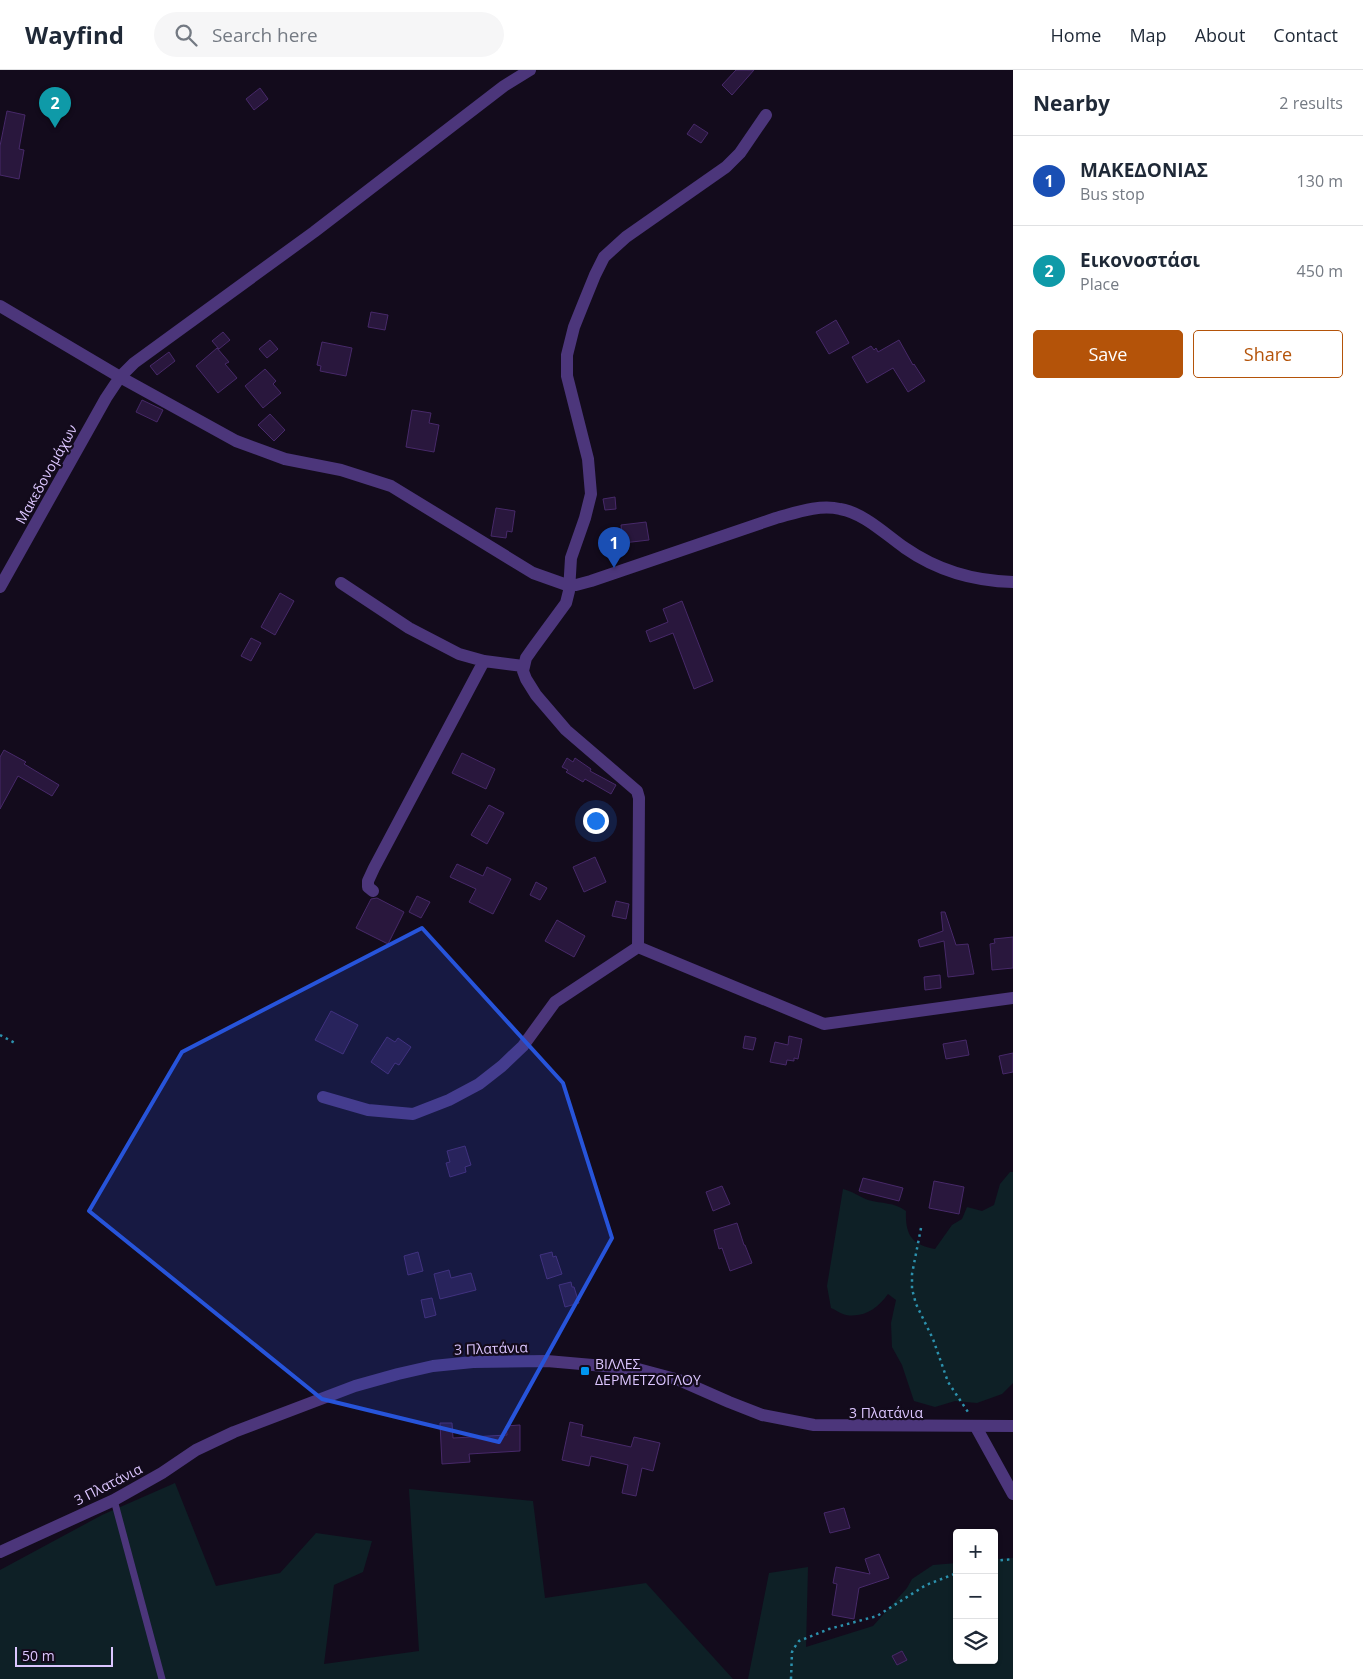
<!DOCTYPE html>
<meta charset="utf-8">
<style>
:root{--surface:#fff;--page:#f6f6f7;--text:#1f2937;--muted:#747a83;--line:#e0e1e3;--accent:#b45309}
body{margin:0;font-family:"Open Sans",sans-serif;background:var(--page);color:var(--text)}
.controls{position:absolute;right:15px;bottom:15px;display:grid;overflow:hidden;border-radius:5px;box-shadow:0 1px 4px #0004}
.controls button{width:45px;height:45px;display:grid;place-items:center;padding:0;border:0;border-bottom:1px solid var(--line);background:var(--surface);color:var(--text);font:25px sans-serif}
.scale{position:absolute;left:15px;bottom:12px;width:98px;box-sizing:border-box;padding-left:5px;border:2px solid #dcc6ff;border-top:0;font-size:14px;line-height:18px;white-space:nowrap;color:#dcc6ff;-webkit-text-stroke:4px #130b1c;paint-order:stroke}
.you{position:absolute;left:595px;top:750px;width:18px;height:18px;margin:-12px;border:4px solid #fff;border-radius:50%;background:#1a73e8;box-shadow:0 0 0 8px #1a73e833}
.badge{display:grid;place-items:center;width:32px;height:32px;border-radius:50%;background:var(--accent);color:#fff;font-size:16px;font-weight:700}
.pin{position:absolute;translate:-50% -41px;filter:drop-shadow(0 1px 2px #0008)}
.pin::after{content:'';position:absolute;top:26px;width:18px;height:15px;background:inherit;clip-path:polygon(0 0,100% 0,50% 100%)}
.list{margin:0;padding:0;list-style:none}
h2{display:flex;justify-content:space-between;align-items:center;height:65px;margin:0;padding:0 20px;font-size:21px}
h2 small{font-size:16px;font-weight:400;color:var(--muted)}
.list li{display:grid;grid-template-columns:32px 1fr auto;gap:15px;align-items:center;box-sizing:border-box;height:90px;padding:0 20px;border-top:1px solid var(--line)}
.list b{display:block;font-size:19px;white-space:nowrap}
.list p{margin:0;font-size:16px;white-space:nowrap;color:var(--muted)}
.list em{font-size:16px;font-style:normal;color:var(--muted)}
.actions{display:flex;gap:10px;padding:15px 20px}
.actions a{flex:1;padding:11px 0;border:1px solid var(--accent);border-radius:5px;text-align:center;font-size:18px;color:var(--accent)}
.actions .main{background:var(--accent);color:#fff}
.icon{flex:none;width:28px;height:28px;fill:none;stroke:currentColor;stroke-width:2;stroke-linecap:round;stroke-linejoin:round}
.map{position:relative;flex:none;width:1013px;height:1609px;overflow:hidden}
header{display:flex;align-items:center;gap:30px;box-sizing:border-box;height:70px;padding:0 25px;background:var(--surface);border-bottom:1px solid var(--line)}
header strong{font-size:24px}
nav{display:flex;gap:28px;margin-inline-start:auto;font-size:18px}
.search{width:350px;height:45px;background:var(--page);display:flex;align-items:center;gap:12px;box-sizing:border-box;padding:0 18px;border-radius:28px;color:var(--muted);font-size:19px}
main{display:flex}
aside{flex:1;background:var(--surface)}
.map>svg:first-child{display:block}
</style>
<header>
<strong>Wayfind</strong>
<div class="search"><svg class="icon" aria-label="search" viewBox="0 0 24 24"><circle cx="10" cy="10" r="6"/><path d="M15 15l6 6"/></svg>Search here</div>
<nav><a>Home</a><a>Map</a><a>About</a><a>Contact</a></nav>
</header>
<main>
<div class="map">
<svg width="1013" height="1609" viewBox="0 0 1013 1609">
<rect width="100%" height="100%" fill="#130b1c"/>
<!-- green -->
<path fill="#0e2026" d="M 1010,1102 L 1013,1102 L 1013,1313 L 1002,1324 L 977,1333 L 955,1331 L 935,1337 L 914,1331 L 902,1295 L 892,1277 L 891,1253 L 896,1230 L 888,1224 C 878,1238 864,1248 846,1245 C 841,1244 836,1240 831,1238 L 827,1216 L 843,1119 C 852,1121 860,1127 868,1130 C 883,1134 893,1132 906,1141 C 905,1165 912,1175 935,1179 L 952,1155 L 962,1149 L 967,1137 L 982,1141 L 994,1135 L 1000,1114 Z
M 175,1413 L 216,1516 L 280,1503 L 316,1463 L 372,1471 L 363,1502 L 334,1515 L 324,1594 L 419,1581 L 409,1419 L 533,1431 L 545,1528 L 646,1513 L 733,1609 L 0,1609 L 0,1500 L 102,1445 Z
M 1013,1488 L 1013,1609 L 748,1609 L 769,1503 L 808,1497 L 806,1577 L 873,1556 L 907,1518 L 912,1509 L 933,1495 L 957,1493 L 957,1590 L 994,1590 L 994,1489 Z"/>
<!-- building -->
<path fill="#29173d" stroke="#472969" d="M 736,0 L 754,0 L 732,25 L 722,15 Z
M 260,18 L 268,29 L 254,40 L 246,29 Z
M 7,41 L 25,45 L 19,79 L 24,80 L 19,109 L 0,105 L 0,76 Z
M 694,54 L 708,63 L 701,73 L 687,64 Z
M 371,242 L 388,245 L 385,260 L 368,257 Z
M 836,250 L 849,273 L 829,284 L 816,262 Z
M 223,262 L 230,270 L 219,279 L 212,271 Z
M 270,270 L 278,279 L 267,288 L 259,279 Z
M 899,270 L 913,295 L 914,294 L 925,311 L 908,322 L 893,298 L 867,313 L 852,287 L 871,276 L 874,280 L 876,278 L 878,282 Z
M 322,272 L 352,278 L 346,306 L 320,301 L 321,296 L 317,295 Z
M 217,278 L 229,292 L 225,294 L 237,308 L 218,323 L 196,296 Z
M 169,282 L 175,291 L 157,305 L 150,296 Z
M 265,299 L 276,311 L 273,314 L 281,323 L 263,338 L 245,316 Z
M 142,330 L 163,340 L 157,352 L 136,342 Z
M 412,340 L 431,343 L 429,353 L 439,355 L 434,382 L 406,377 Z
M 270,344 L 285,360 L 274,371 L 258,355 Z
M 615,427 L 616,439 L 605,440 L 603,429 Z
M 496,438 L 515,441 L 512,462 L 507,461 L 506,468 L 491,466 Z
M 646,452 L 649,470 L 623,473 L 621,455 Z
M 280,523 L 294,531 L 275,565 L 261,557 Z
M 682,531 L 713,611 L 694,619 L 673,563 L 650,572 L 646,561 L 668,552 L 663,539 Z
M 251,568 L 261,573 L 251,591 L 241,586 Z
M 4,680 L 26,692 L 24,694 L 59,715 L 52,726 L 18,706 L 0,739 L 0,687 Z
M 462,683 L 495,699 L 486,719 L 452,703 Z
M 567,688 L 573,692 L 575,688 L 591,699 L 590,701 L 616,715 L 611,724 L 585,709 L 583,712 L 566,702 L 568,700 L 562,697 Z
M 489,735 L 504,743 L 487,774 L 471,765 Z
M 595,787 L 606,812 L 584,822 L 573,797 Z
M 457,794 L 483,806 L 487,797 L 511,809 L 493,844 L 469,832 L 476,819 L 450,807 Z
M 536,812 L 547,818 L 540,830 L 530,825 Z
M 417,826 L 430,832 L 421,848 L 409,842 Z
M 377,828 L 404,842 L 388,874 L 356,858 L 371,829 Z
M 616,831 L 629,834 L 626,849 L 612,846 Z
M 941,842 L 945,842 L 956,875 L 968,874 L 974,904 L 948,907 L 944,871 L 920,877 L 918,870 L 943,861 Z
M 557,850 L 585,866 L 574,887 L 545,871 Z
M 1013,867 L 1013,898 L 992,900 L 990,874 L 995,873 L 994,869 Z
M 940,905 L 941,918 L 925,920 L 924,907 Z
M 331,941 L 358,955 L 343,984 L 315,970 Z
M 745,966 L 756,968 L 753,980 L 743,978 Z
M 789,966 L 802,969 L 798,989 L 794,988 L 794,991 L 787,990 L 786,995 L 770,992 L 775,972 L 788,975 Z
M 387,967 L 395,972 L 398,968 L 411,977 L 399,995 L 395,993 L 388,1004 L 371,992 Z
M 966,970 L 969,985 L 946,989 L 943,974 Z
M 1013,983 L 1013,1002 L 1003,1004 L 999,986 Z
M 465,1076 L 471,1095 L 465,1097 L 466,1102 L 450,1107 L 446,1093 L 450,1092 L 447,1081 Z
M 863,1108 L 903,1118 L 899,1131 L 859,1121 Z
M 934,1111 L 964,1117 L 959,1144 L 929,1138 Z
M 722,1116 L 730,1134 L 713,1141 L 706,1122 Z
M 737,1153 L 744,1175 L 745,1175 L 752,1193 L 730,1201 L 722,1178 L 719,1179 L 714,1160 Z
M 418,1182 L 423,1201 L 408,1205 L 404,1186 Z
M 552,1182 L 553,1187 L 556,1186 L 562,1204 L 547,1209 L 540,1185 Z
M 449,1200 L 451,1208 L 471,1203 L 476,1220 L 440,1229 L 434,1204 Z
M 571,1212 L 572,1217 L 574,1217 L 579,1233 L 565,1237 L 559,1215 Z
M 432,1228 L 436,1245 L 425,1248 L 421,1230 Z
M 570,1352 L 583,1355 L 581,1366 L 631,1377 L 634,1367 L 660,1373 L 653,1401 L 642,1398 L 636,1426 L 622,1423 L 628,1395 L 591,1386 L 589,1396 L 562,1390 Z
M 440,1353 L 452,1353 L 453,1368 L 507,1365 L 506,1356 L 520,1355 L 520,1381 L 469,1384 L 470,1392 L 442,1394 Z
M 844,1438 L 850,1458 L 830,1463 L 824,1443 Z
M 879,1484 L 889,1508 L 859,1518 L 854,1549 L 832,1545 L 837,1514 L 833,1513 L 836,1497 L 870,1504 L 865,1489 Z
M 902,1581 L 907,1590 L 897,1595 L 892,1586 Z"/>
<g fill="none" stroke-linecap="round" stroke-linejoin="round">
<!-- path -->
<path stroke="#2c91ad" stroke-width="2.5" stroke-dasharray="2.5 4" stroke-linecap="butt" d="M 0,965 L 15,973
M 921,1158 L 912,1204 L 912,1219 L 916,1234 L 933,1269 L 948,1312 L 970,1345
M 994,1491 L 1013,1489
M 791,1609 L 792,1582 L 794,1578 L 799,1571 L 829,1559 L 877,1546 L 926,1515 L 957,1503"/>
<!-- service -->
<path stroke="#4c367b" stroke-width="7" d="M 114,1430 L 162,1609"/>
<!-- minor -->
<path stroke="#4c367b" stroke-width="12" d="M 0,236 L 120,307 L 236,371 L 285,389 L 341,400 L 391,416 L 533,503 L 564,514 L 576,515 L 591,511 L 776,448 C 795,443 819,434 840,439 C 864,443 885,464 905,478 C 938,501 973,511 1013,512
M 341,513 L 409,558 L 459,584 L 484,591 L 523,596
M 0,517 L 106,328 L 120,307 L 134,293 L 314,162 L 504,16 L 530,0
M 373,821 L 368,817 L 368,811 L 374,798 L 484,591
M 638,877 L 824,954 L 1013,928
M 323,1027 L 368,1040 L 413,1044 L 449,1030 L 479,1014 L 502,996 L 523,976 L 555,932 L 638,877 L 639,728 L 637,721 L 566,660 L 536,625 L 526,609 L 523,601 L 526,588 L 533,578 L 566,533 L 569,521 L 571,488 L 585,448 L 591,424 L 588,389 L 567,306 L 567,285 L 574,257 L 582,237 L 595,205 L 604,187 L 626,167 L 726,97 L 740,83 L 766,45
M 976,1357 L 1013,1424"/>
<!-- tertiary -->
<path stroke="#4c367b" stroke-width="12" d="M 0,1482 L 114,1430 L 162,1403 L 196,1380 L 234,1362 L 355,1316 L 398,1304 L 433,1296 L 473,1292 L 547,1291 L 638,1299 L 679,1310 L 729,1332 L 762,1345 L 814,1355 L 1013,1356"/>
</g>
<!-- marked area -->
<path fill="#2754da" fill-opacity="0.2" stroke="#2754da" stroke-width="4" stroke-linejoin="round" d="M 422,858 L 563,1013 L 612,1168 L 499,1372 L 322,1329 L 89,1141 L 182,982 Z"/>
<!-- markers -->
<rect fill="#0096f1" stroke="#130b1c" stroke-width="2" x="580" y="1296" width="10" height="10" rx="2.5"/>
<g text-anchor="middle" dominant-baseline="central" stroke-width="4.5" stroke-linejoin="round" paint-order="stroke">
<!-- street labels -->
<g font-size="14" fill="#dcc6ff" stroke="#130b1c">
<text transform="translate(46 404) rotate(-61)">Μακεδονομάχων</text>
<text transform="translate(491 1278) rotate(-2)">3 Πλατάνια</text>
<text x="886" y="1342">3 Πλατάνια</text>
<text transform="translate(108 1414) rotate(-27)">3 Πλατάνια</text>
</g>
<!-- poi labels -->
<g font-size="14" fill="#dcc6ff" stroke="#130b1c" text-anchor="start">
<text x="595" y="1293">ΒΙΛΛΕΣ<tspan x="595" dy="16">ΔΕΡΜΕΤΖΟΓΛΟΥ</tspan></text>
</g>
</g>
</svg>
<div class="controls">
<button>+</button>
<button>−</button>
<button><svg class="icon" aria-label="layers" viewBox="0 0 24 24"><path d="M12 4l9 5-9 5-9-5zM3 14l9 5 9-5"/></svg></button>
</div>
<div class="scale">50 m</div>
<div class="you"></div>
<div class="pin badge" style="left:614px;top:498px;background:#1a4fb4">1</div>
<div class="pin badge" style="left:55px;top:58px;background:#0f9aa8">2</div>
</div>
<aside>
<h2>Nearby<small>2 results</small></h2>
<ul class="list">
<li><span class="badge" style="background:#1a4fb4">1</span><div><b>ΜΑΚΕΔΟΝΙΑΣ</b><p>Bus stop</p></div><em>130 m</em></li>
<li><span class="badge" style="background:#0f9aa8">2</span><div><b>Εικονοστάσι</b><p>Place</p></div><em>450 m</em></li>
</ul>
<div class="actions"><a class="main">Save</a><a>Share</a></div>
</aside>
</main>
